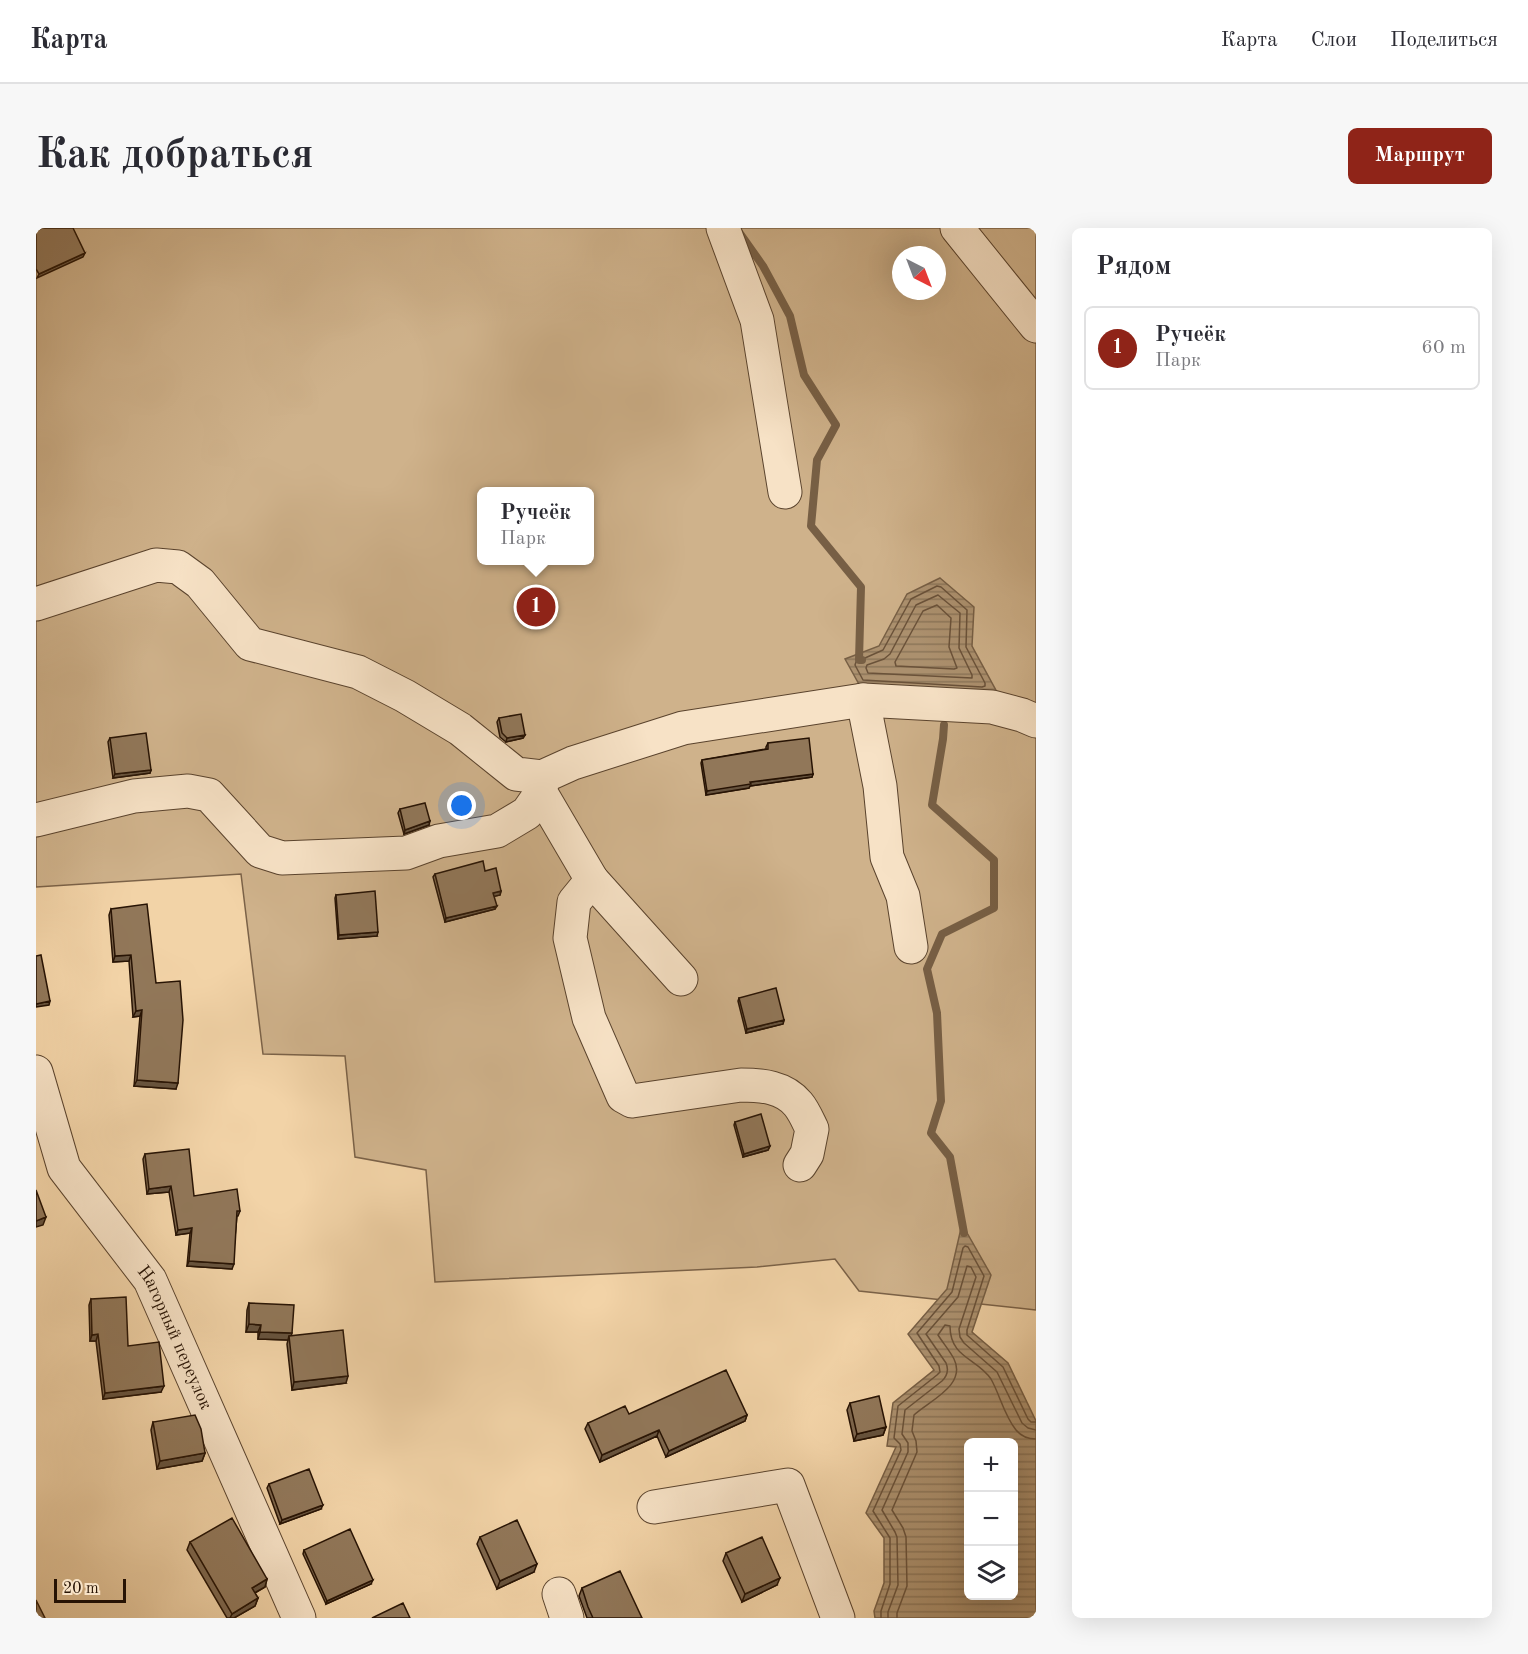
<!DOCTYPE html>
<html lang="ru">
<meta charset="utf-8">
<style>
:root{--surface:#fff;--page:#f7f7f7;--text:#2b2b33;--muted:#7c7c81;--line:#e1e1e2;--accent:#8f2418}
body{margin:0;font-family:"Old Standard TT",serif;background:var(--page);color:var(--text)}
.controls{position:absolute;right:18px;bottom:18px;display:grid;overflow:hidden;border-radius:9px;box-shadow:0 6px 24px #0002}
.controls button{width:54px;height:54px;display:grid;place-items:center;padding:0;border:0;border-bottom:2px solid var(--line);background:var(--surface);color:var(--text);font:30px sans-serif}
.compass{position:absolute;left:856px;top:18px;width:54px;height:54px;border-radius:50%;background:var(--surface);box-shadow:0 6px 24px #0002;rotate:138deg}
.scale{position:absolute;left:18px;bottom:15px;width:72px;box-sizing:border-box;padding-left:6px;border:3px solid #271304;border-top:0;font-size:16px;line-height:21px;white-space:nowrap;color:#271304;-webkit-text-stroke:4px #f7e2c6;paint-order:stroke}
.you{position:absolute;left:426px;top:578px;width:21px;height:21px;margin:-15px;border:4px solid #fff;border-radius:50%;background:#1a73e8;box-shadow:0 0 0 9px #1a73e833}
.badge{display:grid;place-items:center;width:39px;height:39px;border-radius:50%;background:var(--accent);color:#fff;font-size:20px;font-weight:700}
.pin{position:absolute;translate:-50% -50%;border:3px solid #fff;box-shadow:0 2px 6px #0006}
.popup{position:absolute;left:441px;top:259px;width:117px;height:78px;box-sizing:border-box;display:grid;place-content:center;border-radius:9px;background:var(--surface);filter:drop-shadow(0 2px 4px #0005);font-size:20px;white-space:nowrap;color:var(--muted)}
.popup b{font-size:22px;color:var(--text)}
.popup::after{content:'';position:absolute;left:50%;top:100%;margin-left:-12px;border:12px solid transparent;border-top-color:var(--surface)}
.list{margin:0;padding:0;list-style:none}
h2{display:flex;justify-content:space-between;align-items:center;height:78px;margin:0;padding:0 24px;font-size:26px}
h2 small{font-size:20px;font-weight:400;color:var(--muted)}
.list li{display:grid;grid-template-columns:39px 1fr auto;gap:18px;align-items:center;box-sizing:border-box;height:84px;margin:0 12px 12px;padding:0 12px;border:2px solid var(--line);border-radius:9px}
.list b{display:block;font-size:22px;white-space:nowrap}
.list p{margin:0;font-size:20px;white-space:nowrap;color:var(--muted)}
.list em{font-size:20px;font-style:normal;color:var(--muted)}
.icon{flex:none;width:33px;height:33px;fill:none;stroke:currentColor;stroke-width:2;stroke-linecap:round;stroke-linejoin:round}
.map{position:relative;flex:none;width:1000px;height:1390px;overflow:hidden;border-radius:9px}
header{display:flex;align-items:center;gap:36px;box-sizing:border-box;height:84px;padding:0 30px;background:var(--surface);border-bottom:2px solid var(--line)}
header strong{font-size:28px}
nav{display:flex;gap:33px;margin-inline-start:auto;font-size:21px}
.intro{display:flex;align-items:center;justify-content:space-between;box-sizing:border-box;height:144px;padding:0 36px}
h1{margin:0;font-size:42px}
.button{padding:15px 27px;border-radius:9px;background:var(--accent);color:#fff;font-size:21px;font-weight:700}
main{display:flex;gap:36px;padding:0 36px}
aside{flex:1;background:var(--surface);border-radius:9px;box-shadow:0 6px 24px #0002}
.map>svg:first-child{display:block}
</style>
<header>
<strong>Карта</strong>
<nav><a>Карта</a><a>Слои</a><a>Поделиться</a></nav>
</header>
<div class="intro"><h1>Как добраться</h1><a class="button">Маршрут</a></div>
<main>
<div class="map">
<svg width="1000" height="1390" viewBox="0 0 1000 1390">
<defs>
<pattern id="water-rules" width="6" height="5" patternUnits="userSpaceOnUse" patternTransform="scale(1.5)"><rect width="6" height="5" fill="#ad9270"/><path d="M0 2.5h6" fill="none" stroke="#8d765a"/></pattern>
</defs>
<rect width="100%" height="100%" fill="#f2d3a7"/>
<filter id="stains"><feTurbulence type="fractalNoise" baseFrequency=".00333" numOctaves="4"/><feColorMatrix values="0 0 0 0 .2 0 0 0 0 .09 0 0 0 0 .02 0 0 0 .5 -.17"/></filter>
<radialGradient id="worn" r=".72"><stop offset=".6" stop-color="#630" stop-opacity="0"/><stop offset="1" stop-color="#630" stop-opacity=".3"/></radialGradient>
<!-- garden -->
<path fill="#cfb28b" stroke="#7b6248" stroke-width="1.5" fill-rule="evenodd" d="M 0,0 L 915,0 L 1000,112 L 1000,1082 L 823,1063 L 799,1031 L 721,1039 L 399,1054 L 390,942 L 319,929 L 309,828 L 227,826 L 205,646 L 0,659 ZM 865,27 L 901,27 L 901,63 L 865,63 ZM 446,264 L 554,264 L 554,332 L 446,332 Z
M 926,0 L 1000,0 L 1000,90 Z"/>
<!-- water -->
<path fill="url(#water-rules)" stroke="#775f45" stroke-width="1.5" fill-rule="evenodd" d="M 904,350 L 938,379 L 936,418 L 962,466 L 824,458 L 809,431 L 843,418 L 871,366 Z
M 926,996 L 955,1047 L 936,1104 L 972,1135 L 1000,1193 L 1000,1390 L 839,1390 L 838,1383 L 848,1355 L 848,1310 L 830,1285 L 860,1219 L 851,1218 L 857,1175 L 898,1142 L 872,1106 L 911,1061 ZM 932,1214 L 978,1214 L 978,1368 L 932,1368 Z"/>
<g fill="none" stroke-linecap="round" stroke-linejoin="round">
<!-- shore -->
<path stroke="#6a523a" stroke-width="1.5" d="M 901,358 L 905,359 L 931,382 L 930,419 L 949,455 L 949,458 L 946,459 L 827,452 L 819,437 L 820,434 L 847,422 L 875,371 Z
M 902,367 L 924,385 L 923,420 L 936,447 L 936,450 L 832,445 L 830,440 L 831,437 L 848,431 L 854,426 L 880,377 Z
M 901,377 L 915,390 L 913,419 L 921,440 L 918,441 L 860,438 L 859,434 L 887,383 Z
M 845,1390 L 845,1383 L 854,1356 L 854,1310 L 837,1283 L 865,1222 L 864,1216 L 858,1210 L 862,1178 L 901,1147 L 904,1144 L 903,1138 L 881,1105 L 916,1064 L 927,1020 L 929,1018 L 932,1019 L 948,1048 L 931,1102 L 931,1107 L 967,1139 L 992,1191 L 995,1194 L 1000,1194
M 852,1390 L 852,1384 L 862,1357 L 861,1309 L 859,1304 L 846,1282 L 872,1224 L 872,1215 L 866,1206 L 869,1182 L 906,1153 C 911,1148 913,1142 910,1135 L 890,1106 L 922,1069 L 931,1038 L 935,1039 L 940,1049 L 923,1101 L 924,1109 L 928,1115 L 961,1144 L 986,1195 L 992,1200 L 1000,1202
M 861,1390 L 861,1385 L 871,1358 L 870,1309 L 867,1300 L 856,1282 L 881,1224 L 880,1213 L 876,1203 L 878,1187 C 893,1173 931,1157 918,1131 C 914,1123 907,1115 902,1107 L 909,1097 L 914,1098 C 914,1130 941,1130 955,1151 C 964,1167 968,1187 980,1202 C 985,1208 992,1211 1000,1211"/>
<!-- stream -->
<path stroke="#775f45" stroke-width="8" d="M 703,4 L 727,38 L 754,88 L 768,147 L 800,197 L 781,232 L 775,298 L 825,359 L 823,432 L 826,432
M 908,497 L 907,511 L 896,577 L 958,632 L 958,680 L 906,706 L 891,741 L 901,785 L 905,873 L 895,905 L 914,929 L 928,1005"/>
<defs>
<g id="minor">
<path d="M 687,0 L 721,92 L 749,264"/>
<path d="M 921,0 L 1000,98"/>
<path d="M 0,376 L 120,337 L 142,339 L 164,355 L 214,416 L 322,444 L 369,468 L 424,501 L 480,546 L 506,549 L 537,535 L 647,500 L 827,472 L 956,479 L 986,487 L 1000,493"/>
<path d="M 827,472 L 844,558 L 851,629 L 867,668 L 875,719"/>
<path d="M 506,549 L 505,565 L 556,652 L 645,751"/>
<path d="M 0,592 L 98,568 L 152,563 L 173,567 L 224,623 L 246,630 L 370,625 L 403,613 L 461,603 L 491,585 L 505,565"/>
<path d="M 556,652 L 538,674 L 534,710 L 553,790 L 587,868 L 596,873 L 705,857 C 726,857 748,859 762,876 C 768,883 772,893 776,901 L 771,926 L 764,937"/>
<path id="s1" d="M 0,844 L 28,940 L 114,1052 L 263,1390"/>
<path d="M 618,1279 L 752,1257 L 802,1390"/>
<path d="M 523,1366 L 531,1390"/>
</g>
</defs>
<!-- minor casing -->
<use href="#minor" stroke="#5a432d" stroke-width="35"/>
<!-- minor -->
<use href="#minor" stroke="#f7e2c6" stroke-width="33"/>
</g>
<!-- wall -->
<path fill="#7d664d" stroke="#271304" stroke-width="1.5" d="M 463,490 L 489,507 L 487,510 L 470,514 L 464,509 L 461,494 Z
M 74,510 L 115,542 L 114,545 L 77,550 L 72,514 Z
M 732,515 L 777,546 L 776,549 L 714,558 L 713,560 L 670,567 L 665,535 L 666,532 L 730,521 L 730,519 Z
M 364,581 L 393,597 L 368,606 L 362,585 Z
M 449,643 L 465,663 L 464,667 L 458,668 L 459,681 L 409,694 L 397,649 L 399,646 Z
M 300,667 L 341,708 L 302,711 L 299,670 Z
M 75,681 L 120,755 L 140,861 L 98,858 L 104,788 L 97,789 L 93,733 L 77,734 L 73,687 Z
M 703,770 L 748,792 L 747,796 L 710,805 L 702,773 Z
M 699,894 L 734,918 L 732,922 L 707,929 L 698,897 Z
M 109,926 L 158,968 L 204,983 L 202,988 L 201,988 L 196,1041 L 151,1038 L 154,1005 L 140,1007 L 133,964 L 111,966 L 107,931 Z
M 55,1071 L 92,1118 L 125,1164 L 67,1171 L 60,1113 L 54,1113 L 53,1077 Z
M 213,1075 L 255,1108 L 310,1155 L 256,1162 L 251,1116 L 252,1112 L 222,1111 L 222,1104 L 210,1104 L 211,1082 Z
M 814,1175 L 850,1199 L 847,1207 L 818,1213 L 811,1182 Z
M 593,1186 L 711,1187 L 709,1193 L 630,1229 L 621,1208 L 564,1234 L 549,1201 L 552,1195 Z
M 117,1194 L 169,1225 L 166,1233 L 121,1241 L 115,1202 Z
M 233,1256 L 285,1281 L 244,1296 L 231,1260 Z
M 444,1309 L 498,1344 L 461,1361 L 441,1316 Z
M 154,1314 L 231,1351 L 229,1359 L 219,1365 L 222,1370 L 219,1378 L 198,1390 L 191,1390 L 151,1322 Z
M 268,1322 L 335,1356 L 290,1376 L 267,1326 Z
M 690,1325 L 741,1357 L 706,1374 L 687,1333 Z
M 546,1360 L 606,1390 L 551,1390 L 543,1368 Z"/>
<!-- shaded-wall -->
<path fill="#66533e" stroke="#271304" stroke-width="1.5" d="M 49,25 L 47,29 L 1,50 L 3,46 Z
M 489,507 L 487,510 L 470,514 L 471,510 Z
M 115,542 L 114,545 L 77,550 L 79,546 Z
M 777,546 L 776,549 L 714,558 L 713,560 L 670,567 L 671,563 L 714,554 Z
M 394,593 L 393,597 L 368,606 L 369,602 Z
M 465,663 L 464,667 L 456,669 L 457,665 Z
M 461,678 L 459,681 L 409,694 L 410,690 Z
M 342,704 L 341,708 L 302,711 L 303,707 Z
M 95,727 L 93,733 L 77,734 L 79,728 Z
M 14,773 L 13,777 L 0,779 L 0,776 Z
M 106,782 L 104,788 L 97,789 L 100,783 Z
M 748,792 L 747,796 L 710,805 L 711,801 Z
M 101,852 L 142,855 L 140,861 L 98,858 Z
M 734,918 L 732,922 L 707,929 L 708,926 Z
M 135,958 L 133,964 L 111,966 L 113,961 Z
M 10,989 L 7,997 L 0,999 L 0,993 Z
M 156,1000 L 154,1005 L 140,1007 L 142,1002 Z
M 153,1033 L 198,1036 L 196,1041 L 151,1038 Z
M 213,1096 L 225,1097 L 222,1104 L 210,1104 Z
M 224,1104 L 256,1105 L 254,1112 L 253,1108 L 252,1112 L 222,1111 Z
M 62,1106 L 60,1113 L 54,1113 L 56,1107 Z
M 312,1148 L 310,1155 L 256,1162 L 258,1154 Z
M 128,1158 L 125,1164 L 67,1171 L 69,1165 Z
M 711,1187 L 709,1193 L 630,1229 L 633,1223 Z
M 850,1199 L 847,1207 L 818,1213 L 821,1206 Z
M 623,1202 L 621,1208 L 564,1234 L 566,1227 Z
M 169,1225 L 166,1233 L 121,1241 L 124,1233 Z
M 287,1277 L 285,1281 L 244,1296 L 246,1292 Z
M 501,1336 L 498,1344 L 461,1361 L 464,1353 Z
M 744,1350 L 741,1357 L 706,1374 L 709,1366 Z
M 231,1351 L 229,1359 L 213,1368 L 216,1360 Z
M 337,1352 L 335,1356 L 290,1376 L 291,1373 Z
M 222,1370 L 219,1378 L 198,1390 L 194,1390 L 196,1386 Z"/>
<!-- building -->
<path fill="#917759" stroke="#271304" stroke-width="1.5" d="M 6,0 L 37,0 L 49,25 L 3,46 L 0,41 L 0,3 Z
M 485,486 L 489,507 L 471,510 L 466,505 L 463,490 Z
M 110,505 L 115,542 L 79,546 L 74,510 Z
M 773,510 L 777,546 L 714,554 L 715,556 L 671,563 L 666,532 L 732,521 L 732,515 Z
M 389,575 L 394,593 L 369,602 L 364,581 Z
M 447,633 L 449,643 L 460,640 L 465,663 L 457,665 L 461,678 L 410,690 L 399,646 Z
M 339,663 L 342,704 L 303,707 L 300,667 Z
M 111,676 L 120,755 L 144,753 L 147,792 L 142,855 L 101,852 L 106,782 L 100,783 L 95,727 L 79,728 L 75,681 Z
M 5,727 L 14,773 L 0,776 L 0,728 Z
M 740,760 L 748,792 L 711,801 L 703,770 Z
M 725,886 L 734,918 L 708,926 L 699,894 Z
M 153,921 L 158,968 L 201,961 L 204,983 L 201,983 L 198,1036 L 153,1033 L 156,1000 L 142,1002 L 135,958 L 113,961 L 109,926 Z
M 0,962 L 10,989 L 0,993 Z
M 90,1069 L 92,1118 L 123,1114 L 128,1158 L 69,1165 L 62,1106 L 56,1107 L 55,1071 Z
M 213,1075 L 258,1077 L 256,1105 L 224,1104 L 225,1097 L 213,1096 Z
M 307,1102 L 312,1148 L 258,1154 L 253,1108 Z
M 690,1142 L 711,1187 L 633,1223 L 623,1202 L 566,1227 L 552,1195 L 589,1178 L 593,1186 Z
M 843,1168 L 850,1199 L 821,1206 L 814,1175 Z
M 159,1187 L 165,1201 L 169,1225 L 124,1233 L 117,1194 Z
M 273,1241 L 287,1277 L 246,1292 L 233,1256 Z
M 196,1290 L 231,1351 L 216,1360 L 222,1370 L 196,1386 L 154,1314 Z
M 481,1292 L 501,1336 L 464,1353 L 444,1309 Z
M 314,1301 L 337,1352 L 291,1373 L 268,1322 Z
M 726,1309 L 744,1350 L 709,1366 L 690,1325 Z
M 584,1343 L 606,1390 L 557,1390 L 552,1379 L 546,1360 Z
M 0,1372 L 9,1390 L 0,1390 Z
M 367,1375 L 374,1390 L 336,1390 Z"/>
<g text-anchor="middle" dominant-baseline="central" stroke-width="4.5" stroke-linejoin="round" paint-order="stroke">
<!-- street labels -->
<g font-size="18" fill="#271304" stroke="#f7e2c6">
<text stroke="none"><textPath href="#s1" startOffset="304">Нагорный переулок</textPath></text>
</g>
</g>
<rect width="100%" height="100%" filter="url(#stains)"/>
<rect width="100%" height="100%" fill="url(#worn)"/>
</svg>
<div class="controls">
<button>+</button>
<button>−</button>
<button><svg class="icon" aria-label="layers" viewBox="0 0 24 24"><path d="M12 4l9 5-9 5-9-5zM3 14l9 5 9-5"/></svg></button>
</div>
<svg class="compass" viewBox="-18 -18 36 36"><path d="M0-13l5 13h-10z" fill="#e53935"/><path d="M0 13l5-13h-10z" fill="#7c7c81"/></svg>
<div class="scale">20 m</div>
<div class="you"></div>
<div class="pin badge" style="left:500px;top:379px">1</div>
<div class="popup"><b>Ручеёк</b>Парк</div>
</div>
<aside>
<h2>Рядом<small></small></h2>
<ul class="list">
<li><span class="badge">1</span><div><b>Ручеёк</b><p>Парк</p></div><em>60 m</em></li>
</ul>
</aside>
</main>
